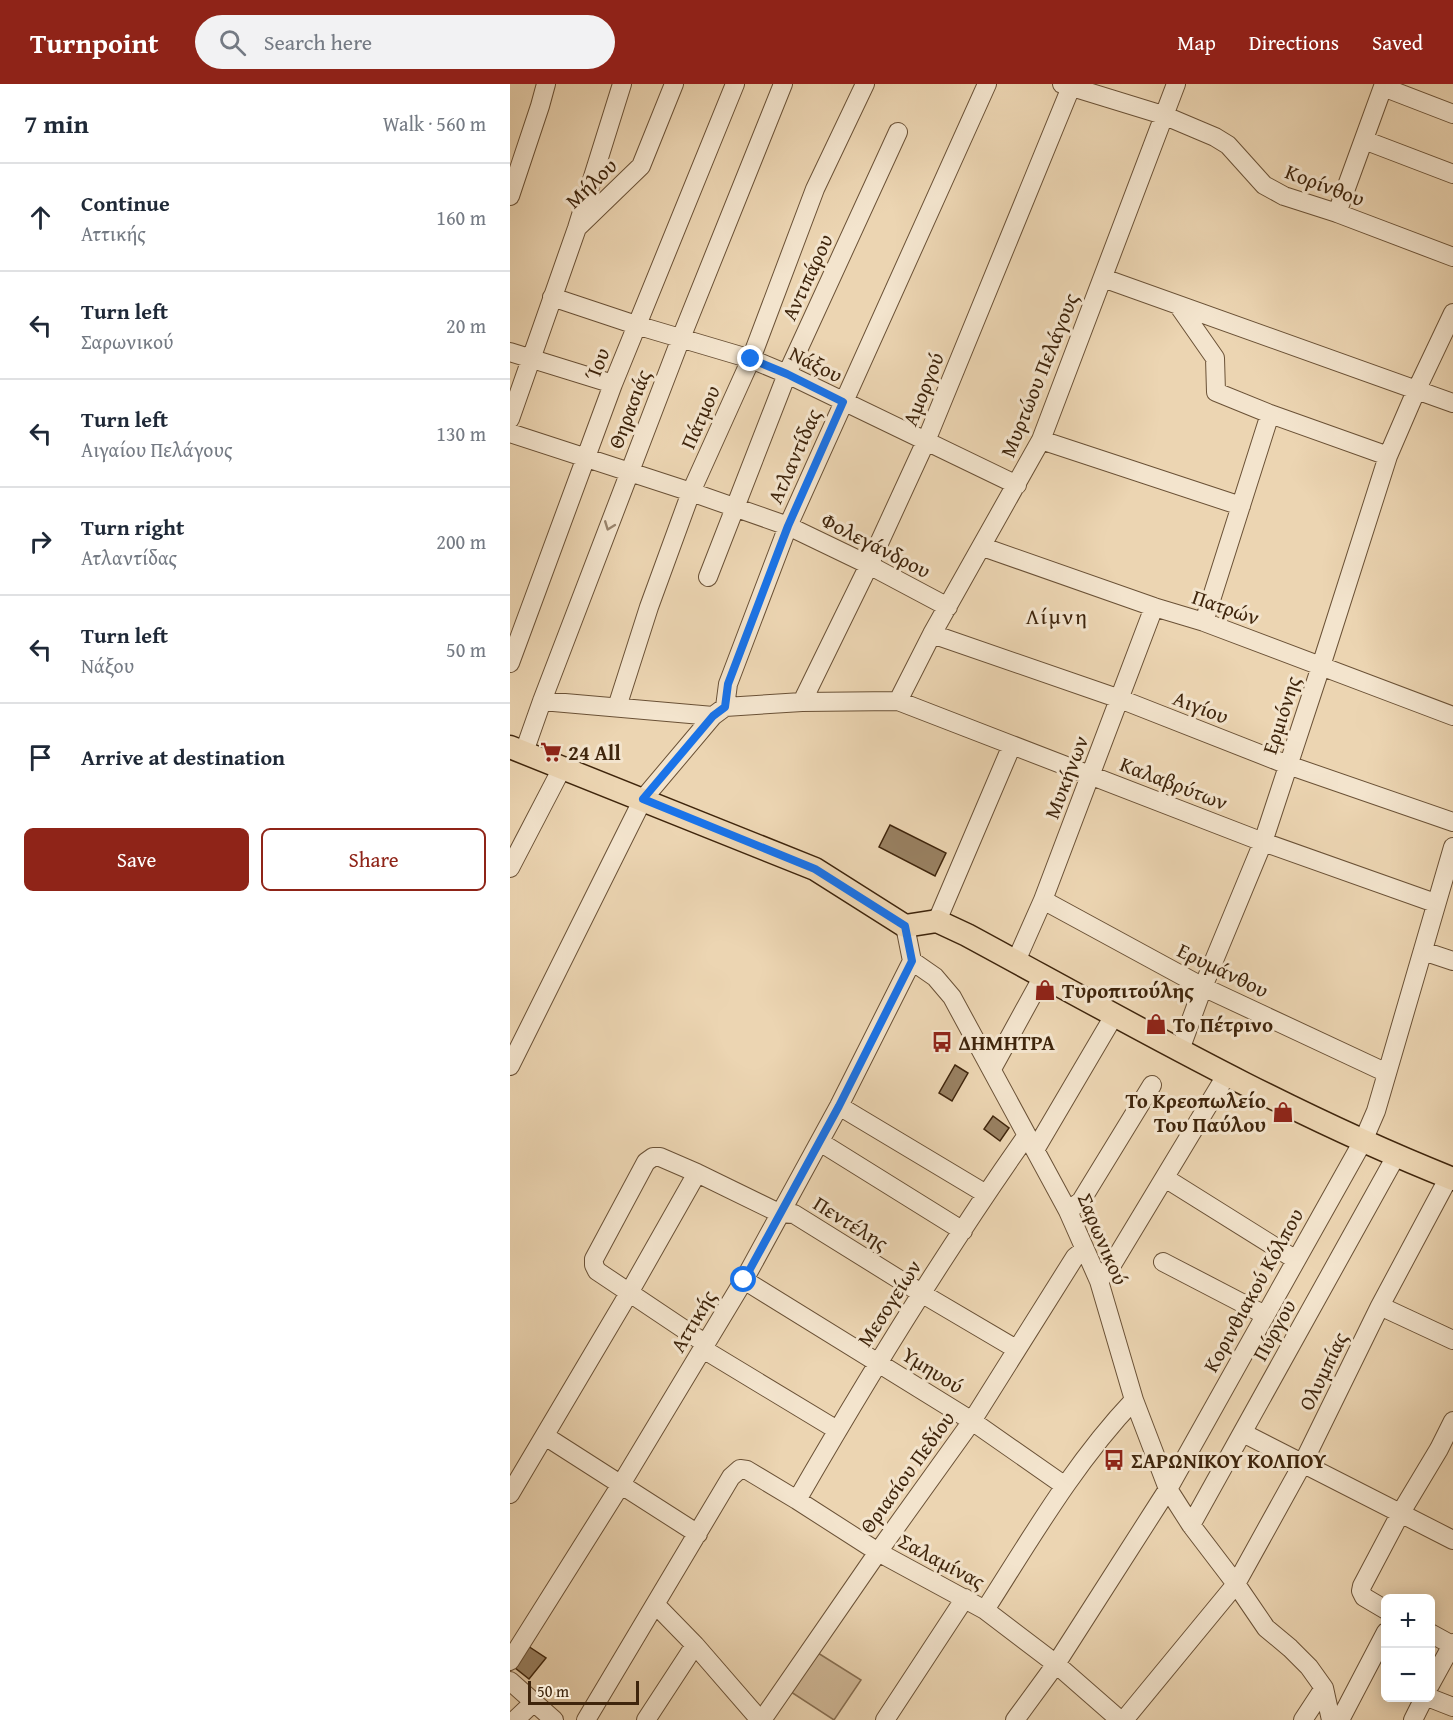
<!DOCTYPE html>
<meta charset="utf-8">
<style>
:root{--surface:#fff;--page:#f2f2f3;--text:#1f2937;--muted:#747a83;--line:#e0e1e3;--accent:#8f2418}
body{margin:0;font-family:"Gentium Book Plus",serif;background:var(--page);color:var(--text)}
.controls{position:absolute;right:18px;bottom:18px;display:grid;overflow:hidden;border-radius:9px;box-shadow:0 3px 15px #0003}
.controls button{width:54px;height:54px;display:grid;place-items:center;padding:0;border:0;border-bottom:2px solid var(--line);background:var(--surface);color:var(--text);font:30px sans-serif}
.scale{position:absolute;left:18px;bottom:15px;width:111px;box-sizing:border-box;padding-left:6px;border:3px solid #3f250c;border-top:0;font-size:16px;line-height:21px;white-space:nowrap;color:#3f250c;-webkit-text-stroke:4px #f3e4cd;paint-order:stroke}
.stop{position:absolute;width:18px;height:18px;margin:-14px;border:4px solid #1a73e8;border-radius:50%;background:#fff}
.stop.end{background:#1a73e8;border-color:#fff;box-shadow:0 2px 6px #0008}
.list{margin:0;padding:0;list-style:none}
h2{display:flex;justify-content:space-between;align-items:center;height:78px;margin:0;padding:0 24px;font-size:26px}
h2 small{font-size:20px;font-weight:400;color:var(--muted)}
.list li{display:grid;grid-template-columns:39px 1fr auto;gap:18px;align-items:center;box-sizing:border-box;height:108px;padding:0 24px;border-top:2px solid var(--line)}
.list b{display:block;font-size:22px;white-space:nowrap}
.list p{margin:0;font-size:20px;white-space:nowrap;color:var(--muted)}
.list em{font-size:20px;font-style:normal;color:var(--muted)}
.actions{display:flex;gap:12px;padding:18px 24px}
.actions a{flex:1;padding:14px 0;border:2px solid var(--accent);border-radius:9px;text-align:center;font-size:21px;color:var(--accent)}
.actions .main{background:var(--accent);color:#fff}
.icon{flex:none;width:33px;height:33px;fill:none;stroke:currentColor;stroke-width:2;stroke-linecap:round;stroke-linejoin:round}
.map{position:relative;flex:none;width:943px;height:1636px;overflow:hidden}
header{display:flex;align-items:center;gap:36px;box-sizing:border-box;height:84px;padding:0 30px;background:var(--accent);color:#fff}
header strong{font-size:28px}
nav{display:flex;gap:33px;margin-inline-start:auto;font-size:21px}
.search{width:420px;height:54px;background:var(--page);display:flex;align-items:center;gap:15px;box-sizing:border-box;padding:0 21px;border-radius:33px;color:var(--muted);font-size:22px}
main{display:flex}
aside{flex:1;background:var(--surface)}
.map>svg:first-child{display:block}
</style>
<header>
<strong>Turnpoint</strong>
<div class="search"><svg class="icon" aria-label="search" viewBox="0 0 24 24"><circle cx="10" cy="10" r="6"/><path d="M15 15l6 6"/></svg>Search here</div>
<nav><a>Map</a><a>Directions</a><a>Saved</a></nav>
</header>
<main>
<aside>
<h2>7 min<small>Walk · 560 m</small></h2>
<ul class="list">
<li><svg class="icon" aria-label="ahead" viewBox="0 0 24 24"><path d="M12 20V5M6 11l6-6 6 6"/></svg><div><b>Continue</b><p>Αττικής</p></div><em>160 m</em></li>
<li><svg class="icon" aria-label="left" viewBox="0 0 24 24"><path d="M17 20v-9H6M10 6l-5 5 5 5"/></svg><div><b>Turn left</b><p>Σαρωνικού</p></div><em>20 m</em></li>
<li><svg class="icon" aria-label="left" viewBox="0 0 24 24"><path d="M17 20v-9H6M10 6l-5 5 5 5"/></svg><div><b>Turn left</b><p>Αιγαίου Πελάγους</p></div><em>130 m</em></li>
<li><svg class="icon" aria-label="right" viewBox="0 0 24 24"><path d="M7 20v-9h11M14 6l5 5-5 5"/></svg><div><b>Turn right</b><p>Ατλαντίδας</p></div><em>200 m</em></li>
<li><svg class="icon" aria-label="left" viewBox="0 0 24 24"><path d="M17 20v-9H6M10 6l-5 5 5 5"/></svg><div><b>Turn left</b><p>Νάξου</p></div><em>50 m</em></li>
<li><svg class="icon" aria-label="arrive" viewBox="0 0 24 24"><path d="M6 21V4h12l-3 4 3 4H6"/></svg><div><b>Arrive at destination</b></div></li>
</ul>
<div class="actions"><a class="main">Save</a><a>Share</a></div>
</aside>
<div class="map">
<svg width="943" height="1636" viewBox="0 0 943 1636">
<rect width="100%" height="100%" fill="#ecd5b2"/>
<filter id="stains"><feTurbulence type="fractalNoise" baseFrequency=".00333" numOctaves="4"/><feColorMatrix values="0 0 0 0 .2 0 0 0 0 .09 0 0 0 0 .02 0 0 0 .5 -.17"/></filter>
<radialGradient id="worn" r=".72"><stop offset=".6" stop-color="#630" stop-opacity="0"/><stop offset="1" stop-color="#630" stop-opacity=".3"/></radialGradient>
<!-- green -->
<path fill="#cfb796" stroke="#876e51" stroke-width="1.5" d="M 308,1569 L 351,1596 L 324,1636 L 281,1608 Z"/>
<!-- building -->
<path fill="#998162" stroke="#3f250c" stroke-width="1.5" d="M 380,741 L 436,769 L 425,792 L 369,763 Z
M 445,981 L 458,989 L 442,1017 L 429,1009 Z
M 483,1032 L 499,1044 L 490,1057 L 474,1045 Z
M 18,1562 L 36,1574 L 19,1595 L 4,1583 Z"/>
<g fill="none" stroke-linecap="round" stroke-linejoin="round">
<defs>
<path id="minor" d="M 552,0 L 653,31 L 705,53 L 718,61 L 754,101 L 774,112 L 827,129 L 943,173
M 873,3 L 943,30
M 854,56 L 943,90
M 0,112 L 30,22 L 36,0
M 827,129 L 874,0
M 68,143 L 131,82 L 164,0
M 593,194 L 943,319
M 42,213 L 126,241 L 241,275 L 277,290 L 507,401
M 668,221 L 705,274 L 706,308 L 760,330 L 878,372
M 0,268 L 103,300
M 0,335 L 67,144 L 112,0
M 0,349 L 181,408 L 278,442 L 359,481 L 438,523
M 531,356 L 731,422
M 473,463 L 644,523 L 694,538 L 943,632
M 198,493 L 277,290 L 388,48
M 694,538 L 760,330
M 422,550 L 610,615 L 778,681 L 943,738
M 0,579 L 103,300 L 225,0
M 32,617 L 203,632
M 388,617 L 422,550 L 531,356 L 666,0
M 292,618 L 359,481 L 416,357 L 561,3
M 107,623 L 139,523 L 181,408 L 241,275 L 305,105 L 355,0
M 215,623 L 292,618 L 388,617 L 753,758 L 925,819
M 14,668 L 32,617 L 171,254 L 273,0
M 0,784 L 52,684
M 533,816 L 693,903 L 877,989
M 427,837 L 502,661
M 395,842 L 402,877 L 425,893 L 442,913 L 558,1127 L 589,1197 L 624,1316 L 658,1405 L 681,1441 L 726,1500 L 756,1544 L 780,1564 L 799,1583 L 814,1604 L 821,1636
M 913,867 L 943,877
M 506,877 L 533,816 L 644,523
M 670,966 L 693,903 L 753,758 L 811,582 L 878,372 L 906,307 L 943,229
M 0,982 L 133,715 L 203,632 L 215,623 L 218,600 L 278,442 L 477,0
M 482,985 L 533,892
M 329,1022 L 476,1110
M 310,1058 L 453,1147
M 525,1066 L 605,930
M 655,1094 L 786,1176
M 558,1127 L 571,1117 L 642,1001
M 653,1178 L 755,1231
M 234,1196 L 462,1337 L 555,1402
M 589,1197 L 603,1179 L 717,990
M 870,1222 L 943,1256
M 196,1260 L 87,1187 L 84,1181 L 84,1175 L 136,1078 L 143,1073 L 150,1073 L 187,1089 L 269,1129 L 284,1130 L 411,1209 L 506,1265
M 193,1265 L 327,1346
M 733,1349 L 943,1456
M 35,1352 L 188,1450
M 0,1410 L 119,1209 L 187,1089
M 287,1416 C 359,1291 434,1169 517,1051
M 681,1441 L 886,1072
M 146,1521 L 185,1561 L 250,1636
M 475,1526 C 521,1454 565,1378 624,1316
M 876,1526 L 854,1513 L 851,1507 L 852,1502 L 890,1430 L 929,1365 L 943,1337
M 920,1549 L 942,1561
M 0,1577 L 110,1402 L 234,1196 L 329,1022 L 402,877
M 0,1597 L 44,1636
M 920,1601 L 943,1559
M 920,1614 L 943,1623
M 5,1636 L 24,1618
M 76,1636 L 221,1393 L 230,1385 L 237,1386 L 287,1416 L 368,1468 L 475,1526 L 546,1580 L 610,1636
M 136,1636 L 185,1561
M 252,1636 L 368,1468 L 462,1337 L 565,1173 L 575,1165
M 375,1636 L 455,1514
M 505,1636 L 546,1580 L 658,1405 L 853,1057 L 866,1027 L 943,763
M 614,1636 L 726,1500 L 793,1379 L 870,1222 L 939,1093
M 793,1636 L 814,1604
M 830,1636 L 876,1548
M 903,1636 L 914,1614"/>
<path id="major" d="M 0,663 L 305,785 L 395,842 L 427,837 L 457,851 C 616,937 774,1028 943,1095"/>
</defs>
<!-- minor casing -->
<use href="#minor" stroke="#6a5136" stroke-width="20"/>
<!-- major casing -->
<use href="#major" stroke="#3f250c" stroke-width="25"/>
<!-- minor -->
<use href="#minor" stroke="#f3e4cd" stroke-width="18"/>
<!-- major -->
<use href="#major" stroke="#ecd5b2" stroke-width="22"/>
</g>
<!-- one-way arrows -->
<defs><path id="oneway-chevron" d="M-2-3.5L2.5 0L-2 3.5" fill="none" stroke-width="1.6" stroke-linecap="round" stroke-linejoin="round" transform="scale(1.5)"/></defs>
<use stroke="#99846c" href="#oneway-chevron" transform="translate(99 442) rotate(111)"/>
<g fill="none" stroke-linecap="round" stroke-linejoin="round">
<!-- route -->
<path stroke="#1a73e8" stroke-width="8" d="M 234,1196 L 329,1022 L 402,877 L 395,842 L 305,785 L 133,715 L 203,632 L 215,623 L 218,600 L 278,442 L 333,318 L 277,290 L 241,275"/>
</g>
<!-- icons -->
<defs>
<symbol id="supermarket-bare" viewBox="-9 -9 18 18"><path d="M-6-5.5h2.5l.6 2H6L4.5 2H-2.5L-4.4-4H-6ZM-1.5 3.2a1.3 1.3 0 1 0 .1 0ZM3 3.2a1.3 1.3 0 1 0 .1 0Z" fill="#8f2418" stroke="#f3e4cd" stroke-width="2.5" paint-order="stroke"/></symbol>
<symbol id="shop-bare" viewBox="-9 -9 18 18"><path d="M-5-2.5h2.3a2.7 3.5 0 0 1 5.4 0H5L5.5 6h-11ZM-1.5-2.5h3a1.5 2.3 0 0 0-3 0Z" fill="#8f2418" stroke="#f3e4cd" stroke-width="2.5" paint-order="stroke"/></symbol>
<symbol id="bus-bare" viewBox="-9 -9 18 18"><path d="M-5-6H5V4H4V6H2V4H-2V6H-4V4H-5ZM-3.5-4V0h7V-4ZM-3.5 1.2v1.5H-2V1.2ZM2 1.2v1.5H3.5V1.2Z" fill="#8f2418" stroke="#f3e4cd" stroke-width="2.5" paint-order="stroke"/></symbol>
</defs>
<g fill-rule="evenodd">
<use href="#supermarket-bare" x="26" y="653" width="30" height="30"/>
<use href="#shop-bare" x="520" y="891" width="30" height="30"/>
<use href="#shop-bare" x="631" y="925" width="30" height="30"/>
<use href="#bus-bare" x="417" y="943" width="30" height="30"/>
<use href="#shop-bare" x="758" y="1013" width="30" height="30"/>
<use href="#bus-bare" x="589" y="1361" width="30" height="30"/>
</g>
<g text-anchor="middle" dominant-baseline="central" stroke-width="6" stroke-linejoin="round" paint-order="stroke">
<!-- street labels -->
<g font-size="21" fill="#3f250c" stroke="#f3e4cd">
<text transform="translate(81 99) rotate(-44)">Μήλου</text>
<text transform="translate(815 101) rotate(21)">Κορίνθου</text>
<text transform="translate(297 193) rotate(-65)">Αντιπάρου</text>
<text transform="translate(87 280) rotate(-69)">Ίου</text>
<text transform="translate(306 280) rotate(26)">Νάξου</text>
<text transform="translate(529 291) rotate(-68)">Μυρτώου Πελάγους</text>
<text transform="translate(413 305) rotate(-68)">Αμοργού</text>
<text transform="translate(119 325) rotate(-69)">Θηρασιάς</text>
<text transform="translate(190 333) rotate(-66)">Πάτμου</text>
<text transform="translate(284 372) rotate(-66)">Ατλαντίδας</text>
<text transform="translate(366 461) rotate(27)">Φολεγάνδρου</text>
<text transform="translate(716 523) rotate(19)">Πατρών</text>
<text transform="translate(691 623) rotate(21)">Αιγίου</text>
<text transform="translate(771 631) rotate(-72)">Ερμιόνης</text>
<text transform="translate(556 693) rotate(-69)">Μυκήνων</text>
<text transform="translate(664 699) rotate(21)">Καλαβρύτων</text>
<text transform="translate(713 886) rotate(26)">Ερυμάνθου</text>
<text transform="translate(341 1139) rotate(32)">Πεντέλης</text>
<text transform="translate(593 1155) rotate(67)">Σαρωνικού</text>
<text transform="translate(743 1206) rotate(-61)">Κορινθιακού Κόλπου</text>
<text transform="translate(379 1219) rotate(-57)">Μεσογείων</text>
<text transform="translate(183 1237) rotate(-59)">Αττικής</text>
<text transform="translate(764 1246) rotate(-61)">Πύργου</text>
<text transform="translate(423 1286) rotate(32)">Υμηυού</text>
<text transform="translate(813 1287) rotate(-64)">Ολυμπίας</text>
<text transform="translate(397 1388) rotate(-54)">Θριασίου Πεδίου</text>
<text transform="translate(432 1477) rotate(28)">Σαλαμίνας</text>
</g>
<!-- poi labels -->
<g font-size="21" font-weight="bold" fill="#3f250c" stroke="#f3e4cd" text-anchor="start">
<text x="58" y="668">24 All</text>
<text x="552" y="906">Τυροπιτούλης</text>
<text x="663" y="940">Το Πέτρινο</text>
<text x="449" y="958">ΔΗΜΗΤΡΑ</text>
<text x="756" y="1016" text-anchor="end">Το Κρεοπωλείο<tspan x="756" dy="24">Του Παύλου</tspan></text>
<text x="621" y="1376">ΣΑΡΩΝΙΚΟΥ ΚΟΛΠΟΥ</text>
</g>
<!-- neighbourhood labels -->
<g font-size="22" letter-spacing="1.5" fill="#3f250c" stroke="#f3e4cd">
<text x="547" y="532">Λίμνη</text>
</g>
</g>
<rect width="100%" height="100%" filter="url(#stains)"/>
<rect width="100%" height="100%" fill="url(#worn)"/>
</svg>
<div class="controls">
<button>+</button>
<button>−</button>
</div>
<div class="scale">50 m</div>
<div class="stop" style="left:234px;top:1196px"></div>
<div class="stop end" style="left:241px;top:275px"></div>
</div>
</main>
